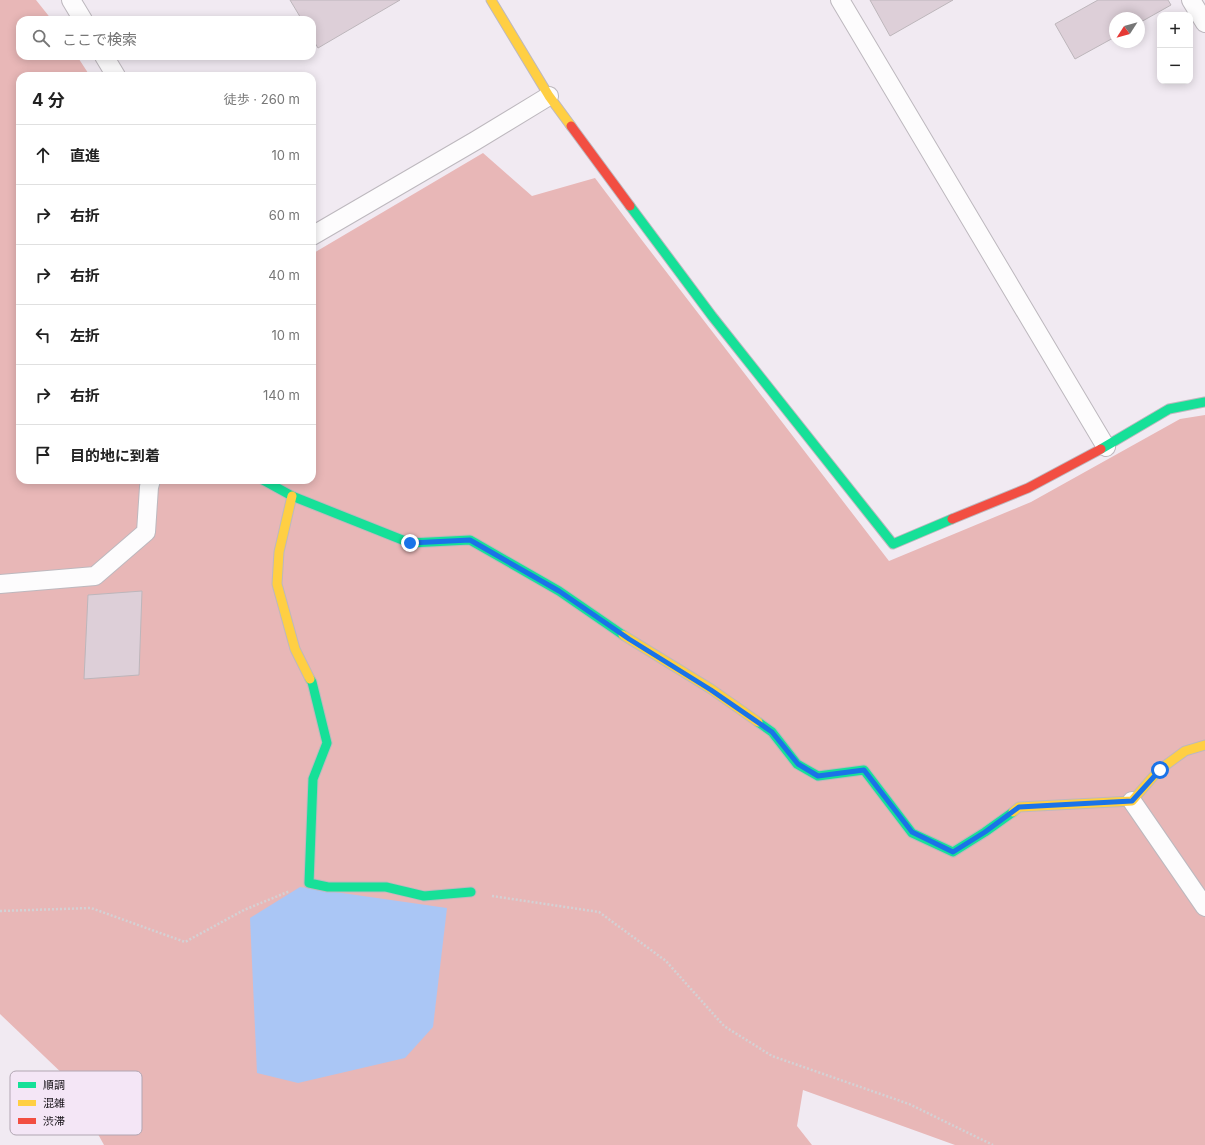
<!DOCTYPE html>
<html lang="ja">
<meta charset="utf-8">
<style>
:root{--surface:#fff;--page:#f2f2f2;--text:#222;--muted:#767676;--line:#e0e0e0}
body{margin:0;font-family:Inter,"Noto Sans JP",sans-serif;background:var(--page);color:var(--text)}
.controls{position:absolute;right:12px;top:12px;display:grid;overflow:hidden;border-radius:8px;box-shadow:0 2px 10px #0003}
.controls button{width:36px;height:36px;display:grid;place-items:center;padding:0;border:0;border-bottom:1px solid var(--line);background:var(--surface);color:var(--text);font:20px sans-serif}
.compass{position:absolute;left:1109px;top:12px;width:36px;height:36px;border-radius:50%;background:var(--surface);box-shadow:0 2px 10px #0003;rotate:234deg}
.stop{position:absolute;width:12px;height:12px;margin:-9px;border:3px solid #1a73e8;border-radius:50%;background:#fff}
.stop.end{background:#1a73e8;border-color:#fff;box-shadow:0 1px 4px #0008}
.list{margin:0;padding:0;list-style:none}
h2{display:flex;justify-content:space-between;align-items:center;height:52px;margin:0;padding:0 16px;font-size:17px}
h2 small{font-size:13px;font-weight:400;color:var(--muted)}
.list li{display:grid;grid-template-columns:26px 1fr auto;gap:12px;align-items:center;box-sizing:border-box;height:60px;padding:0 16px;border-top:1px solid var(--line)}
.list b{display:block;font-size:15px;white-space:nowrap}
.list em{font-size:13px;font-style:normal;color:var(--muted)}
.icon{flex:none;width:22px;height:22px;fill:none;stroke:currentColor;stroke-width:2;stroke-linecap:round;stroke-linejoin:round}
.map{position:relative;flex:none;width:1205px;height:1145px;overflow:hidden}
.search{position:absolute;background:var(--surface);box-shadow:0 2px 10px #0003;left:16px;top:16px;width:300px;height:44px;display:flex;align-items:center;gap:10px;box-sizing:border-box;padding:0 14px;border-radius:12px;color:var(--muted);font-size:15px}
.panel{position:absolute;background:var(--surface);box-shadow:0 2px 10px #0003;left:16px;top:72px;width:300px;height:412px;border-radius:12px}
.map>svg:first-child{display:block}
</style>
<div class="map">
<svg width="1205" height="1145" viewBox="0 0 1205 1145">
<rect width="100%" height="100%" fill="#f1eaf2"/>
<!-- forest -->
<path fill="#e8b7b7" d="M 0,0 L 36,0 L 52,20 L 20,20 L 20,56 L 77,56 L 90,76 L 20,76 L 20,480 L 312,480 L 312,254 L 483,153 L 532,196 L 595,178 L 641,239 L 889,561 L 1031,502 L 1180,419 L 1205,415 L 1205,1145 L 955,1145 L 803,1090 L 797,1126 L 812,1145 L 104,1145 L 67,1078 L 0,1014 Z"/>
<!-- water -->
<path fill="#aac6f5" d="M 300,887 L 447,908 L 433,1027 L 405,1058 L 298,1083 L 257,1073 L 250,918 Z"/>
<!-- building -->
<path fill="#ddcfd8" stroke="#bdb6bb" d="M 290,0 L 400,0 L 318,48 L 312,38 L 312,20 L 302,20 Z
M 870,0 L 953,0 L 890,36 Z
M 1098,0 L 1168,0 L 1171,5 L 1139,23 L 1139,18 L 1115,18 L 1115,37 L 1075,59 L 1055,24 Z
M 142,591 L 139,675 L 84,679 L 88,595 Z"/>
<g fill="none" stroke-linecap="round" stroke-linejoin="round">
<defs>
<path id="street" d="M 71,0 L 83,20
M 840,0 L 1106,447
M 1191,0 L 1205,23
M 104,56 L 116,76
M 312,236 L 475,141 L 549,96
M 0,584 L 95,576 L 146,532 L 149,487 L 151,480
M 1132,801 L 1205,907"/>
<path id="fast" d="M 630,206 L 712,316 L 893,544 L 952,519
M 1101,449 L 1169,409 L 1205,402
M 263,480 L 292,496 L 410,543 L 470,540 L 559,591 L 623,635
M 310,679 L 312,682 L 327,743 L 313,779 L 309,883 L 328,887 L 386,887 L 424,896 L 471,892
M 758,722 L 772,732 L 797,764 L 818,776 L 864,770 L 912,833 L 953,852 L 985,832 L 1013,812"/>
<path id="slow" d="M 491,0 L 549,96 L 571,126
M 292,496 L 279,552 L 277,584 L 295,649 L 310,679
M 623,635 L 711,689 L 758,722
M 1013,812 L 1019,807 L 1132,801 L 1159,770 L 1185,751 L 1205,745"/>
<path id="jam" d="M 571,126 L 630,206
M 952,519 L 1028,488 L 1101,449"/>
</defs>
<!-- street casing -->
<use href="#street" stroke="#bdb8be" stroke-width="20"/>
<!-- fast casing -->
<use href="#fast" stroke="#bdb8be" stroke-width="11"/>
<!-- slow casing -->
<use href="#slow" stroke="#bdb8be" stroke-width="11"/>
<!-- jam casing -->
<use href="#jam" stroke="#bdb8be" stroke-width="11"/>
<!-- path -->
<path stroke="#d4d1d4" stroke-width="2.5" stroke-dasharray="2 2" stroke-linecap="butt" d="M 492,896 L 599,912 L 666,961 L 724,1026 L 772,1056 L 909,1104 L 993,1145
M 0,911 L 91,908 L 185,942 L 244,910 L 290,891"/>
<!-- street -->
<use href="#street" stroke="#fdfcfd" stroke-width="18"/>
<!-- fast -->
<use href="#fast" stroke="#16e098" stroke-width="9"/>
<!-- slow -->
<use href="#slow" stroke="#ffcf43" stroke-width="9"/>
<!-- jam -->
<use href="#jam" stroke="#f24e42" stroke-width="9"/>
</g>
<g fill="none" stroke-linecap="round" stroke-linejoin="round">
<!-- route -->
<path stroke="#1a73e8" stroke-width="5" d="M 410,543 L 470,540 L 559,591 L 629,639 L 711,690 L 772,732 L 798,764 L 818,776 L 864,770 L 912,832 L 953,852 L 985,832 L 1019,807 L 1132,801 L 1160,770"/>
</g>
<!-- legend -->
<rect x="10" y="1071" width="132" height="64" rx="6" fill="#f4e6f6" stroke="#b1a6b2" stroke-width="1"/>
<rect x="18" y="1082" width="18" height="6" fill="#16e098"/>
<rect x="18" y="1100" width="18" height="6" fill="#ffcf43"/>
<rect x="18" y="1118" width="18" height="6" fill="#f24e42"/>
<g font-size="11" fill="#141015">
<text x="43" y="1089">順調</text>
<text x="43" y="1107">混雑</text>
<text x="43" y="1125">渋滞</text>
</g>
</svg>
<div class="controls">
<button>+</button>
<button>−</button>
</div>
<svg class="compass" viewBox="-18 -18 36 36"><path d="M0-13l5 13h-10z" fill="#e53935"/><path d="M0 13l5-13h-10z" fill="#767676"/></svg>
<div class="stop" style="left:1160px;top:770px"></div>
<div class="stop end" style="left:410px;top:543px"></div>
<div class="search"><svg class="icon" aria-label="search" viewBox="0 0 24 24"><circle cx="10" cy="10" r="6"/><path d="M15 15l6 6"/></svg>ここで検索</div>
<section class="panel">
<h2>4 分<small>徒歩 · 260 m</small></h2>
<ul class="list">
<li><svg class="icon" aria-label="ahead" viewBox="0 0 24 24"><path d="M12 20V5M6 11l6-6 6 6"/></svg><div><b>直進</b></div><em>10 m</em></li>
<li><svg class="icon" aria-label="right" viewBox="0 0 24 24"><path d="M7 20v-9h11M14 6l5 5-5 5"/></svg><div><b>右折</b></div><em>60 m</em></li>
<li><svg class="icon" aria-label="right" viewBox="0 0 24 24"><path d="M7 20v-9h11M14 6l5 5-5 5"/></svg><div><b>右折</b></div><em>40 m</em></li>
<li><svg class="icon" aria-label="left" viewBox="0 0 24 24"><path d="M17 20v-9H6M10 6l-5 5 5 5"/></svg><div><b>左折</b></div><em>10 m</em></li>
<li><svg class="icon" aria-label="right" viewBox="0 0 24 24"><path d="M7 20v-9h11M14 6l5 5-5 5"/></svg><div><b>右折</b></div><em>140 m</em></li>
<li><svg class="icon" aria-label="arrive" viewBox="0 0 24 24"><path d="M6 21V4h12l-3 4 3 4H6"/></svg><div><b>目的地に到着</b></div></li>
</ul>
</section>
</div>
